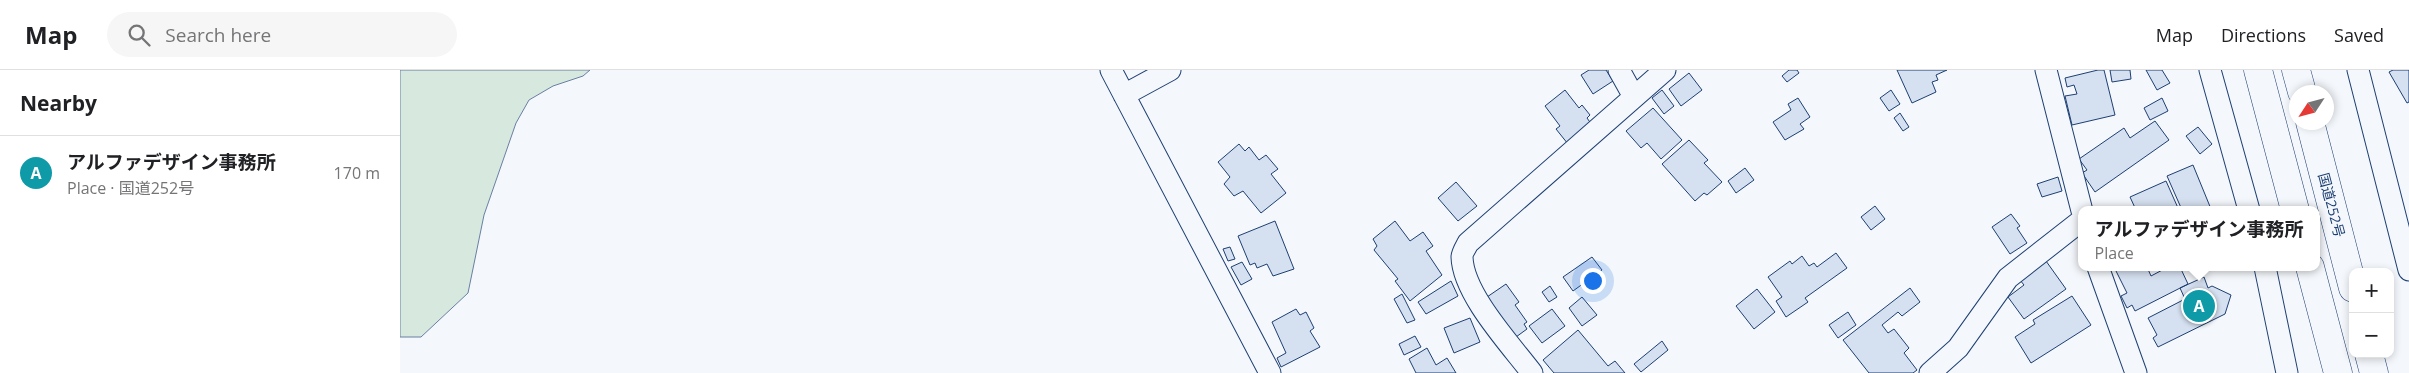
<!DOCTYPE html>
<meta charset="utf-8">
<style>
:root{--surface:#fff;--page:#f6f6f6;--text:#202124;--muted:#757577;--line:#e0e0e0;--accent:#ea580c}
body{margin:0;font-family:"Open Sans","Noto Sans JP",sans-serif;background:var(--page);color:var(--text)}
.controls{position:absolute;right:15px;bottom:15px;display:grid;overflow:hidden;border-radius:10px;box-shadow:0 2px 8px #0003}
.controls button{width:45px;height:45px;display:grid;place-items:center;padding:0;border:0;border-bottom:1px solid var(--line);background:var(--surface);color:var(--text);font:25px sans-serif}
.compass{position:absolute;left:1889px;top:15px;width:45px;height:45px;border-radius:50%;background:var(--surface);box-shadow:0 2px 8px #0003;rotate:234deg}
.you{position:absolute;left:1192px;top:210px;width:18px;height:18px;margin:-12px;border:4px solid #fff;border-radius:50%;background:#1a73e8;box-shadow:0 0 0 8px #1a73e833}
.badge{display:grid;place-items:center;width:32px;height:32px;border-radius:50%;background:var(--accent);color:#fff;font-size:16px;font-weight:700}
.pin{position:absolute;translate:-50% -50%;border:2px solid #fff;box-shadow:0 1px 5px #0006}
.popup{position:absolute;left:1678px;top:136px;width:242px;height:65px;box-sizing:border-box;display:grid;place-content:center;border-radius:10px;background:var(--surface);filter:drop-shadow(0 1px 4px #0005);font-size:16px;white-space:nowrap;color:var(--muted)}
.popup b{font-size:19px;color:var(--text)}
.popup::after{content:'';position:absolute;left:50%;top:100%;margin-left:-10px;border:10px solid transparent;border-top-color:var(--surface)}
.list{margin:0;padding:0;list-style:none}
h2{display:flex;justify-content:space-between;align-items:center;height:65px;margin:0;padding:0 20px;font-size:21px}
h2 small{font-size:16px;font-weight:400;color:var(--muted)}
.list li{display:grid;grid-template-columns:32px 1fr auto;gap:15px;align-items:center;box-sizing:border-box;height:75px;padding:0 20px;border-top:1px solid var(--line)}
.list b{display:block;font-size:19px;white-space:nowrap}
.list p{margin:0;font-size:16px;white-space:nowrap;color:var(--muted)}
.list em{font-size:16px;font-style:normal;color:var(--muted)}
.icon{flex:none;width:28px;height:28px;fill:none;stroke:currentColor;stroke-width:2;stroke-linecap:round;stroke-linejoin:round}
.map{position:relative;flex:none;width:2009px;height:303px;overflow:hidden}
header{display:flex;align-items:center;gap:30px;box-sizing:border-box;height:70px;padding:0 25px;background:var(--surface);border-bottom:1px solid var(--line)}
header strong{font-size:24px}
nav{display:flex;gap:28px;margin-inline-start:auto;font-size:18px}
.search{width:350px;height:45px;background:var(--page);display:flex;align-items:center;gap:12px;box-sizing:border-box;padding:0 18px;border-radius:28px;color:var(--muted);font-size:19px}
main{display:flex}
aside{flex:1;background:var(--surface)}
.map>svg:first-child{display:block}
</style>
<header>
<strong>Map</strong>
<div class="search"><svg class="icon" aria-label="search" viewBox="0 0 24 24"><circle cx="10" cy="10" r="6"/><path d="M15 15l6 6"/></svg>Search here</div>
<nav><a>Map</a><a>Directions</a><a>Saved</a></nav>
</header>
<main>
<aside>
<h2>Nearby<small></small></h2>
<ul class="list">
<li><span class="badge" style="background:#0f9aa8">A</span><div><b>アルファデザイン事務所</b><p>Place · 国道252号</p></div><em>170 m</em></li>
</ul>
</aside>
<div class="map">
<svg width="2009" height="303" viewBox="0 0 2009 303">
<rect width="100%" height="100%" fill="#f4f7fb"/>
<!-- green -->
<path fill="#d7e8df" stroke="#687fa3" d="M 0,0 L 190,0 L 183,6 L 153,16 L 129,30 L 116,53 L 84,145 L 68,223 L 21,267 L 0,267 Z"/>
<!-- building -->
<path fill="#d5e0f0" stroke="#1d3f73" d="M 1189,0 L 1206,0 L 1213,11 L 1193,24 L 1181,5 Z
M 1389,0 L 1397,0 L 1399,3 L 1387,12 L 1382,6 Z
M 1497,0 L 1547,0 L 1536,5 L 1538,10 L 1532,12 L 1536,22 L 1512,33 Z
M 1698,0 L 1704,0 L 1715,45 L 1672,55 L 1665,26 L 1677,24 L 1674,15 L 1667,17 L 1665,8 Z
M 1710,0 L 1730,0 L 1731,9 L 1712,12 Z
M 1746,0 L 1762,0 L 1770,13 L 1757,20 Z
M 1993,0 L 2009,0 L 2009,32 L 2007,33 L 1989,2 Z
M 1289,3 L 1302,20 L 1281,36 L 1269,19 Z
M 1165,20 L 1179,38 L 1182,35 L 1190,45 L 1187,48 L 1192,55 L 1168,74 L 1156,59 L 1160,56 L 1145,36 Z
M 1262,20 L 1274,36 L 1264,44 L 1252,28 Z
M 1491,20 L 1500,34 L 1489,41 L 1480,28 Z
M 1398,28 L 1410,47 L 1400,54 L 1404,59 L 1385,70 L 1373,52 L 1391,40 L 1388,34 Z
M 1762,28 L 1768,41 L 1750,50 L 1744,38 Z
M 1253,38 L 1282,70 L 1261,89 L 1247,73 L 1241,78 L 1226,61 Z
M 1500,43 L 1509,57 L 1503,61 L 1494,48 Z
M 1755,51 L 1769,70 L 1695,122 L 1682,103 L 1687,100 L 1679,89 L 1724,58 L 1730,68 Z
M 1798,57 L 1812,74 L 1800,84 L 1786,66 Z
M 1289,70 L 1308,90 L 1304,93 L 1322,112 L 1307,125 L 1304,123 L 1295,131 L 1262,94 Z
M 839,74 L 845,81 L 849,77 L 859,90 L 866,85 L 878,99 L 871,104 L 886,123 L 861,143 L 843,121 L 834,126 L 824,114 L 830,107 L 818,92 Z
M 1793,95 L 1811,139 L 1810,140 L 1782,140 L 1767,106 Z
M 1345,98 L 1354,110 L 1336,123 L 1328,111 Z
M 1658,107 L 1662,121 L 1642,127 L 1637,114 Z
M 1766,111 L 1778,138 L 1773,140 L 1736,140 L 1730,127 Z
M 1056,112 L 1077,136 L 1058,151 L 1038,128 Z
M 1475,136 L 1485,149 L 1471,160 L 1461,147 Z
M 1611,144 L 1620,156 L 1617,158 L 1627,173 L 1610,184 L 1592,157 Z
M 875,151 L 894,199 L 873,206 L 867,194 L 857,198 L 855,193 L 850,195 L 838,166 Z
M 995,151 L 1010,171 L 1023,162 L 1033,176 L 1026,181 L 1042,205 L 1010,231 L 995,211 L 998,209 L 974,180 L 977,176 L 973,169 Z
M 830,177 L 835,189 L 828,191 L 823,179 Z
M 1436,183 L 1447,198 L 1405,228 L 1408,232 L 1386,247 L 1376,231 L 1382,227 L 1368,207 L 1390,191 L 1392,194 L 1402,186 L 1409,196 L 1414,193 L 1417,197 Z
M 1192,187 L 1202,200 L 1173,221 L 1163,207 Z
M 1646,191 L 1666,219 L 1624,249 L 1608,227 L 1624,215 L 1620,210 Z
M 842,192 L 852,209 L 841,215 L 831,197 Z
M 1714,197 L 1747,197 L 1751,206 L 1768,197 L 1780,197 L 1788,214 L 1735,241 L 1732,235 L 1727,238 L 1721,226 L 1727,223 Z
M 1804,207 L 1808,218 L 1812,216 L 1831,225 L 1825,244 L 1758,277 L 1753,268 L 1757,265 L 1748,248 L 1785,229 L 1780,218 Z
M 1051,211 L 1058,226 L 1026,244 L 1018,232 Z
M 1106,214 L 1119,232 L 1115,235 L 1127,252 L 1124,254 L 1127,259 L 1116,267 L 1087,227 Z
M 1150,216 L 1157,227 L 1149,232 L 1142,222 Z
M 1510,218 L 1520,232 L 1502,246 L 1498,242 L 1482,255 L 1488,263 L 1494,259 L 1509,278 L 1504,283 L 1517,300 L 1513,303 L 1469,303 L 1443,270 Z
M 1357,219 L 1375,242 L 1354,259 L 1336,236 Z
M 1002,224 L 1015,250 L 1007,253 L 994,229 Z
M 1672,226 L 1691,255 L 1631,293 L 1615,267 L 1635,254 L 1633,250 Z
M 1182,227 L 1197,245 L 1182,256 L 1169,238 Z
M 896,239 L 900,245 L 906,242 L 914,258 L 910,261 L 920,277 L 881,297 L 877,288 L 886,283 L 872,252 Z
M 1152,239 L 1165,256 L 1142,273 L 1129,256 Z
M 1448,242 L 1456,255 L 1438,268 L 1429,255 Z
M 1070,248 L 1080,272 L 1054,283 L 1044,258 Z
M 1178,260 L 1208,296 L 1215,291 L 1225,303 L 1154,303 L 1143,290 Z
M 1015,266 L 1021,277 L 1004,285 L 999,274 Z
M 1262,271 L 1268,280 L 1241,302 L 1234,294 Z
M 1027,278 L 1036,295 L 1047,288 L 1056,303 L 1016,303 L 1009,289 Z"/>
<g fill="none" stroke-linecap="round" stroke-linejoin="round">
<defs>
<path id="street" d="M 711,0 L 870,303
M 1219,0 L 1234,27
M 1646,0 L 1682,141
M 1810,0 L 1849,140
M 1958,0 L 2009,200
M 724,25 L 770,0
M 1698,197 L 1736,303
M 1865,197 L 1887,303
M 1132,303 C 1110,274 1063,224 1062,187 C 1062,183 1066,177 1068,173 L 1265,0
M 1530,303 L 1558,278 L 1608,208 L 1682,150"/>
<path id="highway" d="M 1858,0 L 1895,140
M 1896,0 L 1902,22
M 1910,52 L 1953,218
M 1910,197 L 1938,303
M 1969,284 L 1974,303"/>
</defs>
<!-- street casing -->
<use href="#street" stroke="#1d3f73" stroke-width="23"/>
<!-- highway casing -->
<use href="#highway" stroke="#1d3f73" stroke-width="29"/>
<!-- street -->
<use href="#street" stroke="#f4f7fb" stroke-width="21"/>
<!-- highway -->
<use href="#highway" stroke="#f4f7fb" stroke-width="28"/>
</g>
<g text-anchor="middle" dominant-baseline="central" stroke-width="4" stroke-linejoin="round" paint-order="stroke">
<!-- street labels -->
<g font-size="14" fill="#1d3f73" stroke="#f4f7fb">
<text transform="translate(1932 135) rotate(75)">国道252号</text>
</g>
</g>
</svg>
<div class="controls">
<button>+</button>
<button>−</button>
</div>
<svg class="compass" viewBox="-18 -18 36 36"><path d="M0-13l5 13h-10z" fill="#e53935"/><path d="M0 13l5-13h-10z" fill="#757577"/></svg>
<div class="you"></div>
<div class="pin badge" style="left:1799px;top:236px;background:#0f9aa8">A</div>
<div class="popup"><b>アルファデザイン事務所</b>Place</div>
</div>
</main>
